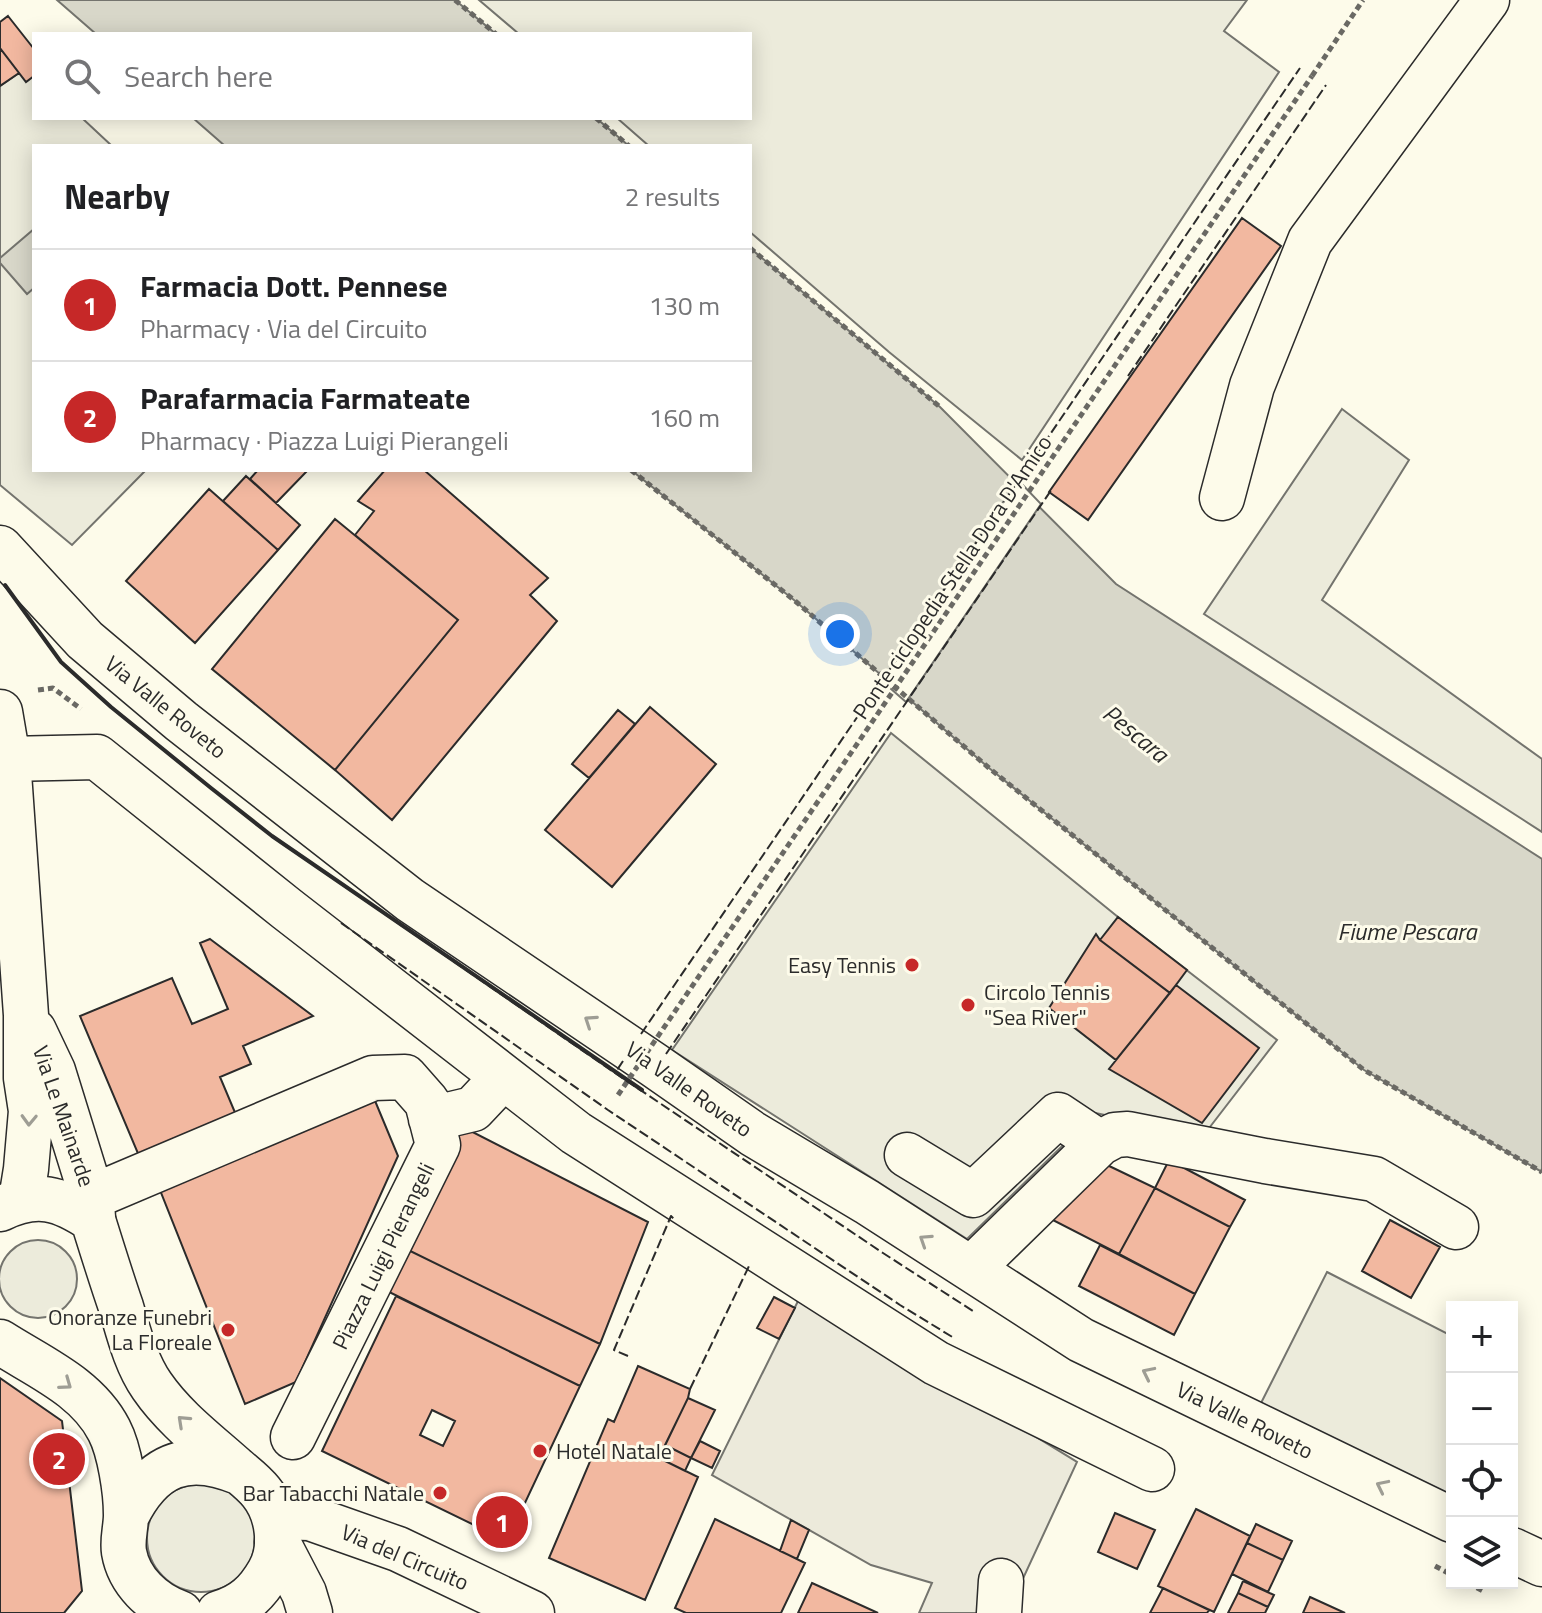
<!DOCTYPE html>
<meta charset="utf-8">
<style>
:root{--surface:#fff;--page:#f6f6f6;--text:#202124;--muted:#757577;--line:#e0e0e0;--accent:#c62828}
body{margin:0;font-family:"Titillium Web",sans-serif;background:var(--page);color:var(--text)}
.controls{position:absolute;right:24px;bottom:24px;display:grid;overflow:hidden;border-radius:0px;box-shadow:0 4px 20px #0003}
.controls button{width:72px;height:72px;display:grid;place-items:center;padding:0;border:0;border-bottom:2px solid var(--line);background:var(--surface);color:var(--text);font:40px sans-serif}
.you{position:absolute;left:840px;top:634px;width:28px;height:28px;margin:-20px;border:6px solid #fff;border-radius:50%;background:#1a73e8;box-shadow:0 0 0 12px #1a73e833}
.badge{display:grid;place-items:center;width:52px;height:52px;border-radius:50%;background:var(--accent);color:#fff;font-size:26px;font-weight:700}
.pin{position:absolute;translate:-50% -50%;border:4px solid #fff;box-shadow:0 2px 8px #0006}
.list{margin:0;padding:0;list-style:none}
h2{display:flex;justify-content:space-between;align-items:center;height:104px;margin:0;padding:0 32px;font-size:34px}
h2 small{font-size:26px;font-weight:400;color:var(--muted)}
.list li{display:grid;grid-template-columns:52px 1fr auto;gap:24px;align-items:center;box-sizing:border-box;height:112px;padding:0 32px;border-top:2px solid var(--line)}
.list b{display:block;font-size:30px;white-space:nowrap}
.list p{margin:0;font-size:26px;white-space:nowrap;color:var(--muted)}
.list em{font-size:26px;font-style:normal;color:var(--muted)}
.icon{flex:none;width:44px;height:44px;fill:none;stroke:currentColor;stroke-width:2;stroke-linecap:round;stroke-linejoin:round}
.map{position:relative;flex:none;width:1542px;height:1613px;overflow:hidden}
.search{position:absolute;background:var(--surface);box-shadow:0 4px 20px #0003;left:32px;top:32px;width:720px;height:88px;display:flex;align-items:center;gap:20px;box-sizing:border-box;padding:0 28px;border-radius:0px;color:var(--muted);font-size:30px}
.panel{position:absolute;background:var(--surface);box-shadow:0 4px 20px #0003;left:32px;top:144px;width:720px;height:328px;border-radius:0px}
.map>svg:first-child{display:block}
</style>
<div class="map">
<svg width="1542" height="1613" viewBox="0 0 1542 1613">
<rect width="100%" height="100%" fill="#fdfbea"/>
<!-- green -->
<path fill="#ecebdb" stroke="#74746e" stroke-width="2" d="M 479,0 L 1247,0 L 1224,31 L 1279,72 L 1022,460 L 889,352 L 750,232 L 750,146 L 649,146 L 617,118 L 750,118 L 750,34 L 519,34 Z
M 19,73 L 34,76 L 34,118 L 82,118 L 112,146 L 34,146 L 34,470 L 146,470 L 72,545 L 0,485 L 0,86 Z
M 1342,409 L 1409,460 L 1322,600 L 1542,759 L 1542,832 L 1204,614 Z
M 891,733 L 1118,917 L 1277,1040 L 1203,1136 L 1096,1113 L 967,1239 L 672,1050 Z
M-1 1279a39 39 0 1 1 78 0a39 39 0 1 1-78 0Z
M 1327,1272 L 1452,1336 L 1452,1487 L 1445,1499 L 1259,1407 Z
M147 1538a54 54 0 1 1 108 0a54 54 0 1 1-108 0Z"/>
<!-- parking -->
<path fill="#eceadb" stroke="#74746e" stroke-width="2" d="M 802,1293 L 1077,1462 L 1007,1613 L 919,1613 L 932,1583 L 871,1565 L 712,1475 Z"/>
<!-- water -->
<path fill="#d8d7c9" stroke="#74746e" stroke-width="2" d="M 57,0 L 455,0 L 496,34 L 96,34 Z
M 193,118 L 596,118 L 629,146 L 225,146 Z
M 34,229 L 34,288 L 27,294 L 0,263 L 0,258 Z
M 750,248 L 940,407 L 1116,584 L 1542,859 L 1542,1172 L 1364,1070 L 989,768 L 794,600 L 631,470 L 750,470 Z"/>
<!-- pier -->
<path fill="#fdfbea" stroke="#74746e" stroke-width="2" d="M 1018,480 L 1041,504 L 906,702 L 882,681 Z"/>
<!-- building -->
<path fill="#f2b8a0" stroke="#2b2b2b" stroke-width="2" fill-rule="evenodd" d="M 8,16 L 34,49 L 34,76 L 26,82 L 0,48 L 0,22 Z
M 0,48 L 19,73 L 0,86 Z
M 1242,218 L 1281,246 L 1088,520 L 1049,492 Z
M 258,470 L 308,470 L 276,503 L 250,479 Z
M 385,470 L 424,470 L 548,578 L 530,595 L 557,621 L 392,820 L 335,770 L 458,620 L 355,535 L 374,511 L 358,501 Z
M 246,476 L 300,525 L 278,550 L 223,501 Z
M 209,489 L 278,550 L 195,643 L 126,581 Z
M 335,519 L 458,620 L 335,770 L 212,669 Z
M 650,707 L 716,764 L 612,887 L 545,830 Z
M 618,710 L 635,724 L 589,778 L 572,764 Z
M 1118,917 L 1187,970 L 1170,993 L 1100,940 Z
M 1096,934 L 1100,940 L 1170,993 L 1116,1060 L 1049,1008 Z
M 210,939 L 313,1016 L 243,1046 L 251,1064 L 220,1077 L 239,1122 L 142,1163 L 80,1016 L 172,978 L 192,1024 L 228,1009 L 200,943 Z
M 1176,985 L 1259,1048 L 1202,1123 L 1109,1069 Z
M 373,1096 L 398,1156 L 296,1382 L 245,1404 L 158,1185 Z
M 451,1121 L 648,1222 L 600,1344 L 398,1245 Z
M 1169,1160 L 1245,1200 L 1230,1227 L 1155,1188 Z
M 1105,1164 L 1155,1188 L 1119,1254 L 1045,1216 Z
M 1155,1188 L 1230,1227 L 1195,1294 L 1119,1254 Z
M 1390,1220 L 1440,1247 L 1411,1298 L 1362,1271 Z
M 398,1245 L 600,1344 L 580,1386 L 377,1286 Z
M 1100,1245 L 1195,1294 L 1174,1335 L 1079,1286 Z
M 396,1296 L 580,1386 L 507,1541 L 322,1451 ZM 432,1410 L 455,1421 L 443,1446 L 420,1435 Z
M 774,1297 L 795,1308 L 779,1339 L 757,1328 Z
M 638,1366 L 690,1389 L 688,1398 L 659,1458 L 698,1477 L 645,1600 L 549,1558 L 608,1419 L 614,1422 Z
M 0,1378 L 62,1421 L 82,1591 L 64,1613 L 0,1613 Z
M 688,1398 L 715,1410 L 691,1458 L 665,1445 Z
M 700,1441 L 720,1451 L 712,1468 L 691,1458 Z
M 665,1445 L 691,1458 L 685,1471 L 659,1458 Z
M 1196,1509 L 1250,1536 L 1214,1612 L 1158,1586 Z
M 1115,1513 L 1155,1530 L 1137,1569 L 1098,1552 Z
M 715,1519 L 805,1563 L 781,1613 L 686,1613 L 675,1608 Z
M 791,1520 L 809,1530 L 797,1559 L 780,1551 Z
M 1256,1524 L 1292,1541 L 1283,1560 L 1247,1543 Z
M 1247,1543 L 1283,1560 L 1268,1592 L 1232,1574 Z
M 1243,1581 L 1274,1595 L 1268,1607 L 1238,1593 Z
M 812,1583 L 878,1613 L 798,1613 Z
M 1163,1588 L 1209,1610 L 1207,1613 L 1150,1613 Z
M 1238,1593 L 1268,1607 L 1265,1613 L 1228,1613 Z
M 1310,1597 L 1345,1613 L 1303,1613 Z"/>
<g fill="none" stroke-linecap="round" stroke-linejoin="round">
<defs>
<path id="minor" d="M 1222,498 L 1252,386 L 1310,241 L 1487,0
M 0,548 L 85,640 L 181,721 L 410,900 L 654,1065 L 753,1134 L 867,1202 L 1081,1340 L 1452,1520
M 0,712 L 8,759 L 26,1015 L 26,1078 L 31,1111 L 26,1169 L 21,1200
M 8,759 L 97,757 L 287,909 L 576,1133 L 936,1363 L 1152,1469
M 34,1031 L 53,1071 L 92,1197 L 93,1220
M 431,1119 L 473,1109 L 503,1077
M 907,1155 L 973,1195 L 1058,1115 L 1100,1143
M 92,1197 L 373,1078 L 405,1077 L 427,1102 L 438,1145 L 293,1437
M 971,1269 L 1100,1143 L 1115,1135 L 1128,1134 L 1265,1161 L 1374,1179 L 1456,1227
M 277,1541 L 304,1593 L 310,1613
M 1512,1550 L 1542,1564
M 999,1613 L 1001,1581"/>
<path id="major" d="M 0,1209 C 37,1191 60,1198 93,1220 C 102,1249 111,1278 121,1307 C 129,1334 136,1363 152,1386 C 174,1418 206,1442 234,1467 C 243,1475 253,1482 261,1492 C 278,1513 283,1548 269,1572 C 257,1593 243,1606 219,1613
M 0,1342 C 39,1367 87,1387 109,1430 C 120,1451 126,1492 126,1515 C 126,1528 122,1539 124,1552 C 129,1581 153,1604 180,1613
M 126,1517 C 152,1464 187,1450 241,1473
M 274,1517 L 310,1518 L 398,1549 L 532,1613"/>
</defs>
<!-- minor casing -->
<use href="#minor" stroke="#2b2b2b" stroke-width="47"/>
<!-- major casing -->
<use href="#major" stroke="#2b2b2b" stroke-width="47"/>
<!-- path -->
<path stroke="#6a6964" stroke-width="5" stroke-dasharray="6 4" stroke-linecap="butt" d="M 455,0 L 496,34
M 1312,76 L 1363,0
M 596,118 L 629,146
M 750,248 L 940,407
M 631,470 L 794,600 L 989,768 L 1364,1070 L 1542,1172
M 38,690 L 53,688 L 81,709
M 1435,1566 L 1452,1575
M 1468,1583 L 1485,1592"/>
<!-- minor -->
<use href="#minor" stroke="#fdfbea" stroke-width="44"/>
<!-- major -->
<use href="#major" stroke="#fdfbea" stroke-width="44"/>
<!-- path-bridge -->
<path stroke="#6a6964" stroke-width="5" stroke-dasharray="6 4" stroke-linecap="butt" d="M 618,1095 L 1312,76"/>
<!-- fence -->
<path stroke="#2b2b2b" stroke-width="2" stroke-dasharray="10 4" stroke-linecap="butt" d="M 1128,376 L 1326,85
M 304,858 L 615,1073
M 341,923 L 608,1110 L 900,1305 L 954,1338
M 641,1034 L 1300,68
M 666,1054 L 1052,489
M 623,1061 L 615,1073 L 883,1253 L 973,1311
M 628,1356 L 614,1350 L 671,1216 L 674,1219
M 690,1389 L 750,1264"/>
<!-- wall -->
<path stroke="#2b2b2b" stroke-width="4" d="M 5,585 L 61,662 L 111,707 L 211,788 L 272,836 L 642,1090"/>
</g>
<!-- one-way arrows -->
<defs><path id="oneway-chevron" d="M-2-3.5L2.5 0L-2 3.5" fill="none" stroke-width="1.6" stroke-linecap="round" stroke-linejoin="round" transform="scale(2)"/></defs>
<g stroke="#9e9d94">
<use href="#oneway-chevron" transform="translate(590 1021) rotate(-146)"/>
<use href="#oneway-chevron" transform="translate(29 1120) rotate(92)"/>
<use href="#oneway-chevron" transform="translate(925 1240) rotate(-147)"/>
<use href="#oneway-chevron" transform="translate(1148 1373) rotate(-154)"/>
<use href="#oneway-chevron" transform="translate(66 1384) rotate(36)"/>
<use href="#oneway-chevron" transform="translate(183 1421) rotate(-137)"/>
<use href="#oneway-chevron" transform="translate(1382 1486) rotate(-154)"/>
</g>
<!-- markers -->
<g fill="#c62828" stroke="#fdfbea" stroke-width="3">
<circle cx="912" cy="965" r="8"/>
<circle cx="968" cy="1005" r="8"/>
<circle cx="228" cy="1330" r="8"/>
<circle cx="540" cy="1451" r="8"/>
<circle cx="440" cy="1493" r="8"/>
</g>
<g text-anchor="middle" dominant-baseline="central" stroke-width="6" stroke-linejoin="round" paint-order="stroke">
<!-- street labels -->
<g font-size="22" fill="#2b2b2b" stroke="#fdfbea">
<text transform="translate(952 577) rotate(-56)">Ponte ciclopedia Stella Dora D'Amico</text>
<text transform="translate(166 707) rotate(39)">Via Valle Roveto</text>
<text transform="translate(689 1089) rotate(35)">Via Valle Roveto</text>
<text transform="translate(64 1116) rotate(71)">Via Le Mainarde</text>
<text transform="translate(383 1256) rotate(-64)">Piazza Luigi Pierangeli</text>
<text transform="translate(1245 1420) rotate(26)">Via Valle Roveto</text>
<text transform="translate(405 1557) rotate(23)">Via del Circuito</text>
</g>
<!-- poi labels -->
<g font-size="22" fill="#2b2b2b" stroke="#fdfbea" text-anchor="end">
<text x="896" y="965">Easy Tennis</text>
<text x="984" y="992" text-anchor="start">Circolo Tennis<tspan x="984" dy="25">"Sea River"</tspan></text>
<text x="212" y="1317">Onoranze Funebri<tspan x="212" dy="25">La Floreale</tspan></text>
<text x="556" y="1451" text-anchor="start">Hotel Natale</text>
<text x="424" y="1493">Bar Tabacchi Natale</text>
</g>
<!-- water labels -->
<g font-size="24" font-style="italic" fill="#2b2b2b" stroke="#fdfbea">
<text transform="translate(1136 733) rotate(39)">Pescara</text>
<text x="1407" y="931">Fiume Pescara</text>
</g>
</g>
</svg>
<div class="controls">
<button>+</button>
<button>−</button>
<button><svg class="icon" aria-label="locate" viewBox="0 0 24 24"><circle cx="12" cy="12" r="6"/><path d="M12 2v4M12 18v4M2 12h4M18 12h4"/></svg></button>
<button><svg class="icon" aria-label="layers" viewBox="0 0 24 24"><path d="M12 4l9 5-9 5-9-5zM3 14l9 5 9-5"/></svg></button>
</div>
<div class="you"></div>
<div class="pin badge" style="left:502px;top:1522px">1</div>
<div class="pin badge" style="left:59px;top:1459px">2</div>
<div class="search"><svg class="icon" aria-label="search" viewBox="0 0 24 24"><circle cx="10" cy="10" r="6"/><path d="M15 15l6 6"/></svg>Search here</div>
<section class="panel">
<h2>Nearby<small>2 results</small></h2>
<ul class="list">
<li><span class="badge">1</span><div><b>Farmacia Dott. Pennese</b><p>Pharmacy · Via del Circuito</p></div><em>130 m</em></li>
<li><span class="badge">2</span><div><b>Parafarmacia Farmateate</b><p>Pharmacy · Piazza Luigi Pierangeli</p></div><em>160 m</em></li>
</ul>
</section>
</div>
